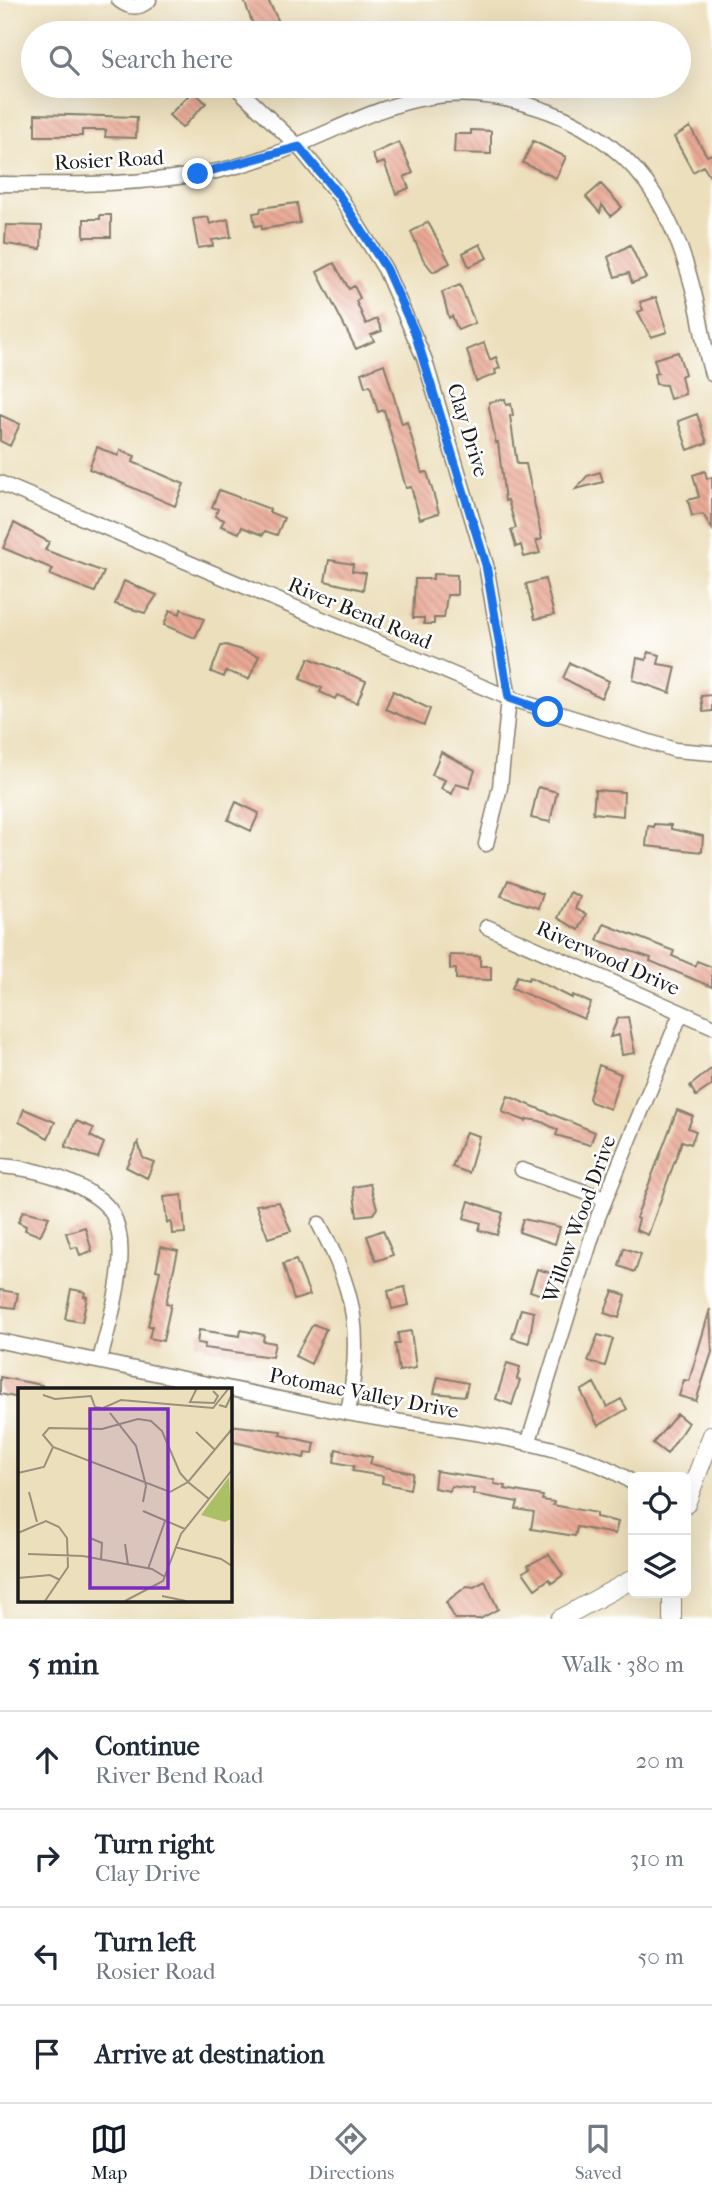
<!DOCTYPE html>
<meta charset="utf-8">
<style>
:root{--surface:#fff;--page:#f2f2f3;--text:#1f2937;--muted:#747a83;--line:#e0e1e3;--accent:#111827}
body{margin:0;font-family:"IM FELL French Canon",serif;background:var(--page);color:var(--text)}
.controls{position:absolute;right:21px;bottom:21px;display:grid;overflow:hidden;border-radius:10px;box-shadow:0 7px 28px #0002}
.controls button{width:63px;height:63px;display:grid;place-items:center;padding:0;border:0;border-bottom:2px solid var(--line);background:var(--surface);color:var(--text);font:35px sans-serif}
.stop{position:absolute;width:21px;height:21px;margin:-16px;border:5px solid #1a73e8;border-radius:50%;background:#fff}
.stop.end{background:#1a73e8;border-color:#fff;box-shadow:0 2px 7px #0008}
.list{margin:0;padding:0;list-style:none}
h2{display:flex;justify-content:space-between;align-items:center;height:91px;margin:0;padding:0 28px;font-size:30px}
h2 small{font-size:23px;font-weight:400;color:var(--muted)}
.list li{display:grid;grid-template-columns:46px 1fr auto;gap:21px;align-items:center;box-sizing:border-box;height:98px;padding:0 28px;border-top:2px solid var(--line)}
.list b{display:block;font-size:26px;white-space:nowrap}
.list p{margin:0;font-size:23px;white-space:nowrap;color:var(--muted)}
.list em{font-size:23px;font-style:normal;color:var(--muted)}
.icon{flex:none;width:38px;height:38px;fill:none;stroke:currentColor;stroke-width:2;stroke-linecap:round;stroke-linejoin:round}
.map{position:relative;flex:none;width:712px;height:1619px;overflow:hidden}
.search{position:absolute;background:var(--surface);box-shadow:0 7px 28px #0002;left:21px;right:21px;top:21px;height:77px;display:flex;align-items:center;gap:18px;box-sizing:border-box;padding:0 24px;border-radius:38px;color:var(--muted);font-size:26px}
.sheet{height:483px;background:var(--surface)}
nav{display:flex;justify-content:space-around;align-items:center;box-sizing:border-box;height:98px;border-top:2px solid var(--line);background:var(--surface);font-size:19px;color:var(--muted)}
nav a{display:grid;justify-items:center;gap:4px}
nav .on{color:var(--accent)}
.map>svg:first-child{display:block}
</style>
<div class="map">
<svg width="712" height="1619" viewBox="0 0 712 1619">
<defs>
<pattern id="building-back-hatch" width="6" height="6" patternUnits="userSpaceOnUse" patternTransform="scale(1.75)"><rect width="6" height="6" fill="#e9a894"/><path d="M-1 5l2 2M0 0l6 6M5-1l2 2" fill="none" stroke="#c7907f"/></pattern>
</defs>
<rect width="100%" height="100%" fill="#fff"/>
<filter id="ink" filterUnits="userSpaceOnUse"><feTurbulence type="fractalNoise" baseFrequency=".0143" numOctaves="2"/><feDisplacementMap in="SourceGraphic" scale="14" xChannelSelector="R" yChannelSelector="G"/><feConvolveMatrix kernelMatrix="1 2 1 2 8 2 1 2 1" color-interpolation-filters="sRGB"/></filter>
<filter id="wash" filterUnits="userSpaceOnUse"><feTurbulence type="fractalNoise" baseFrequency=".00686" numOctaves="4" result="noise"/><feDisplacementMap in="SourceGraphic" scale="28" xChannelSelector="R" yChannelSelector="G"/><feGaussianBlur stdDeviation="1.57" result="paint"/><feColorMatrix in="noise" values="0 0 0 0 0 0 0 0 0 0 0 0 0 0 0 0 0 1.4 0 .05"/><feComposite in="paint" operator="in"/></filter>
<g filter="url(#wash)">
<rect width="100%" height="100%" fill="#ecdfbc"/>
<g id="blocks">
<!-- building -->
<path fill="url(#building-back-hatch)" d="M 244,0 L 268,0 L 281,26 L 256,33 Z
M 193,91 L 206,103 L 182,128 L 169,115 Z
M 35,114 L 137,117 L 136,138 L 105,137 L 106,130 L 82,130 L 82,136 L 35,136 Z
M 690,127 L 707,156 L 712,154 L 712,180 L 703,166 L 693,172 L 674,137 Z
M 471,130 L 491,131 L 491,154 L 454,153 L 455,134 L 471,134 Z
M 533,141 L 566,157 L 556,178 L 523,163 Z
M 399,142 L 413,173 L 404,177 L 409,188 L 396,194 L 384,162 L 377,165 L 372,154 Z
M 601,184 L 622,207 L 611,216 L 602,205 L 600,213 L 586,197 Z
M 297,203 L 300,223 L 262,229 L 261,225 L 255,226 L 253,213 L 260,212 L 261,208 Z
M 100,215 L 111,215 L 111,237 L 84,237 L 84,219 L 100,219 Z
M 208,217 L 210,224 L 228,219 L 231,237 L 212,240 L 213,246 L 198,248 L 193,219 Z
M 428,222 L 450,263 L 433,272 L 423,259 L 411,232 Z
M 6,225 L 42,226 L 41,249 L 5,244 Z
M 480,244 L 487,258 L 469,267 L 463,253 Z
M 630,245 L 646,278 L 632,283 L 629,273 L 615,277 L 608,257 Z
M 334,263 L 349,289 L 354,286 L 360,298 L 356,301 L 366,324 L 377,319 L 382,331 L 371,335 L 374,341 L 356,349 L 317,272 Z
M 460,285 L 475,323 L 458,330 L 452,316 L 449,318 L 442,292 Z
M 656,297 L 667,332 L 651,337 L 638,312 L 643,310 L 640,302 Z
M 484,343 L 490,360 L 496,357 L 500,368 L 495,370 L 496,374 L 476,382 L 467,350 Z
M 678,352 L 685,374 L 681,376 L 685,394 L 670,399 L 666,385 L 656,384 L 654,374 L 658,373 L 654,359 Z
M 384,364 L 402,424 L 407,422 L 422,473 L 427,472 L 439,513 L 420,519 L 411,487 L 406,488 L 384,410 L 378,412 L 370,385 L 365,387 L 361,373 Z
M 505,399 L 506,405 L 511,404 L 513,415 L 510,416 L 517,464 L 526,464 L 542,539 L 536,541 L 540,553 L 524,557 L 521,545 L 516,547 L 511,530 L 516,528 L 508,500 L 505,501 L 498,442 L 496,443 L 489,408 L 489,402 Z
M 697,414 L 707,443 L 688,450 L 678,421 Z
M 0,415 L 20,424 L 10,446 L 0,441 Z
M 97,447 L 118,456 L 120,450 L 135,456 L 133,462 L 135,463 L 184,484 L 175,506 L 89,469 Z
M 705,471 L 707,479 L 712,477 L 712,529 L 703,514 L 692,516 L 688,500 L 699,497 L 693,475 Z
M 600,472 L 603,482 L 576,489 L 587,476 Z
M 219,490 L 270,509 L 269,512 L 284,518 L 277,535 L 265,531 L 263,535 L 242,527 L 239,533 L 221,526 L 224,520 L 215,516 L 218,509 L 212,507 Z
M 14,523 L 49,542 L 45,550 L 104,572 L 95,592 L 50,575 L 53,569 L 3,548 Z
M 329,560 L 353,564 L 352,571 L 366,573 L 363,590 L 325,581 Z
M 433,574 L 457,575 L 457,595 L 447,595 L 444,618 L 434,618 L 434,624 L 424,624 L 424,618 L 413,618 L 415,579 L 433,579 Z
M 545,579 L 554,615 L 535,619 L 526,584 Z
M 124,581 L 157,595 L 145,613 L 115,604 Z
M 181,609 L 204,619 L 195,638 L 164,625 L 170,610 L 180,614 Z
M 226,645 L 259,656 L 249,679 L 226,671 L 224,677 L 211,672 L 221,646 Z
M 648,652 L 660,655 L 658,664 L 676,667 L 670,693 L 633,680 L 637,658 L 646,660 Z
M 309,658 L 366,681 L 357,703 L 337,695 L 335,699 L 320,692 L 322,688 L 300,679 Z
M 570,663 L 609,681 L 601,698 L 563,678 Z
M 393,691 L 430,709 L 424,725 L 385,709 Z
M 712,695 L 712,711 L 703,712 L 701,696 Z
M 441,752 L 475,770 L 469,788 L 456,784 L 452,794 L 441,789 L 445,780 L 432,775 Z
M 538,787 L 557,792 L 550,822 L 531,818 Z
M 595,790 L 624,792 L 623,816 L 593,813 Z
M 236,802 L 259,813 L 251,831 L 228,820 Z
M 654,824 L 671,825 L 671,829 L 703,836 L 702,852 L 646,846 L 648,826 L 654,827 Z
M 508,880 L 543,894 L 538,908 L 501,896 Z
M 570,892 L 580,897 L 575,909 L 586,914 L 579,930 L 558,918 Z
M 604,924 L 674,951 L 672,956 L 695,966 L 697,961 L 712,967 L 712,987 L 650,961 L 651,958 L 597,940 Z
M 450,955 L 480,956 L 480,966 L 491,966 L 491,980 L 456,979 L 456,969 L 450,969 Z
M 517,976 L 528,980 L 530,977 L 572,998 L 573,995 L 591,1003 L 584,1019 L 512,988 Z
M 628,1017 L 635,1053 L 622,1055 L 619,1035 L 610,1037 L 618,1018 Z
M 599,1065 L 621,1074 L 610,1109 L 591,1102 L 589,1098 Z
M 712,1068 L 712,1085 L 696,1096 L 690,1086 Z
M 508,1096 L 595,1132 L 590,1145 L 556,1135 L 558,1130 L 540,1121 L 527,1119 L 526,1121 L 502,1112 Z
M 24,1109 L 55,1122 L 48,1138 L 19,1122 Z
M 677,1110 L 693,1116 L 688,1128 L 696,1131 L 691,1144 L 682,1141 L 648,1235 L 636,1230 L 639,1219 L 636,1218 Z
M 76,1121 L 94,1128 L 90,1136 L 104,1143 L 98,1158 L 65,1147 Z
M 466,1132 L 479,1136 L 469,1173 L 452,1167 Z
M 138,1142 L 143,1158 L 154,1162 L 147,1178 L 126,1167 Z
M 370,1184 L 377,1208 L 373,1214 L 357,1216 L 353,1187 Z
M 182,1195 L 185,1233 L 172,1234 L 171,1222 L 167,1223 L 164,1197 Z
M 469,1201 L 503,1213 L 497,1235 L 479,1230 L 481,1223 L 464,1218 Z
M 279,1202 L 291,1231 L 268,1238 L 256,1205 Z
M 23,1211 L 49,1217 L 40,1236 L 25,1230 L 26,1226 L 18,1222 Z
M 523,1219 L 560,1227 L 555,1244 L 519,1232 Z
M 85,1227 L 92,1251 L 80,1255 L 77,1247 L 71,1248 L 66,1233 Z
M 383,1230 L 393,1255 L 376,1261 L 367,1236 Z
M 161,1247 L 178,1251 L 166,1303 L 171,1304 L 163,1341 L 149,1338 L 152,1326 L 148,1326 L 160,1271 L 156,1270 Z
M 624,1248 L 641,1254 L 635,1272 L 619,1266 Z
M 296,1260 L 310,1295 L 294,1300 L 283,1264 Z
M 537,1269 L 554,1274 L 547,1297 L 530,1291 Z
M 405,1287 L 409,1305 L 392,1309 L 388,1291 Z
M 71,1289 L 85,1292 L 84,1296 L 87,1297 L 82,1322 L 65,1319 Z
M 0,1290 L 18,1293 L 15,1308 L 0,1306 Z
M 613,1291 L 626,1295 L 619,1318 L 604,1313 Z
M 521,1309 L 534,1312 L 529,1343 L 512,1338 Z
M 710,1309 L 712,1352 L 696,1401 L 679,1396 L 684,1380 L 689,1381 Z
M 313,1324 L 326,1329 L 311,1364 L 295,1356 Z
M 199,1330 L 240,1336 L 241,1330 L 264,1335 L 263,1341 L 275,1343 L 272,1357 L 204,1348 L 205,1344 L 197,1343 Z
M 411,1331 L 416,1368 L 399,1371 L 395,1344 L 399,1344 L 398,1333 Z
M 598,1335 L 613,1339 L 605,1366 L 588,1361 Z
M 507,1363 L 520,1367 L 517,1379 L 520,1380 L 512,1405 L 496,1399 Z
M 0,1377 L 42,1385 L 41,1390 L 19,1390 L 19,1398 L 0,1394 Z
M 438,1377 L 468,1383 L 465,1396 L 434,1393 Z
M 594,1383 L 607,1407 L 621,1399 L 627,1409 L 598,1426 L 581,1391 Z
M 677,1414 L 688,1423 L 667,1454 L 653,1443 Z
M 229,1425 L 281,1431 L 280,1435 L 315,1443 L 313,1454 L 305,1453 L 304,1458 L 229,1441 Z
M 336,1449 L 372,1457 L 370,1464 L 413,1473 L 410,1489 L 382,1483 L 383,1476 L 352,1471 L 354,1466 L 334,1462 Z
M 436,1471 L 495,1480 L 494,1484 L 506,1486 L 505,1489 L 543,1496 L 542,1500 L 554,1502 L 553,1505 L 596,1513 L 596,1517 L 618,1522 L 615,1534 L 577,1527 L 575,1536 L 531,1529 L 534,1512 L 516,1509 L 518,1502 L 473,1494 L 474,1489 L 451,1486 L 450,1491 L 434,1488 Z
M 549,1554 L 563,1575 L 552,1583 L 549,1579 L 535,1589 L 523,1572 L 530,1568 L 528,1565 Z
M 485,1581 L 498,1609 L 480,1619 L 455,1619 L 446,1602 L 467,1586 L 474,1587 Z"/>
</g>
</g>
<g filter="url(#ink)">
<use href="#blocks" fill-opacity="0" stroke="#847e6c" stroke-width="2"/>
<g fill="none" stroke-linecap="round" stroke-linejoin="round">
<defs>
<path id="minor" d="M 119,0 C 129,8 139,9 149,0
M 235,86 L 299,147 L 340,197 L 385,269 L 424,358 L 486,565 L 509,698 L 500,787 L 486,844
M 0,184 C 73,185 145,185 217,171 C 348,143 407,58 550,112 C 593,128 632,158 656,197 C 674,227 688,267 696,301 C 702,325 704,350 712,374
M 0,483 L 509,698 L 675,750 L 712,753
M 487,927 L 712,1026
M 1,1166 C 29,1168 53,1174 78,1186 C 90,1193 104,1200 112,1213 C 133,1250 110,1320 100,1360
M 522,1170 L 605,1199
M 319,1224 C 357,1294 362,1335 348,1413
M 0,1341 C 116,1364 231,1390 347,1413 C 428,1429 567,1436 633,1483
M 528,1444 L 598,1217 L 681,1013"/>
<path id="tertiary" d="M 686,1504 L 712,1435
M 672,1593 L 672,1619
M 560,1619 L 633,1579"/>
</defs>
<!-- minor casing -->
<use href="#minor" stroke="#847e6c" stroke-width="17"/>
<!-- tertiary casing -->
<use href="#tertiary" stroke="#847e6c" stroke-width="20"/>
<!-- minor -->
<use href="#minor" stroke="#fff" stroke-width="14"/>
<!-- tertiary -->
<use href="#tertiary" stroke="#fff" stroke-width="18"/>
</g>
</g>
<g fill="none" stroke-linecap="round" stroke-linejoin="round" filter="url(#ink)">
<!-- route -->
<path stroke="#1a73e8" stroke-width="9" d="M 198,174 L 299,147 L 340,197 L 367,239 L 386,268 L 415,333 L 486,565 L 509,698 L 548,712"/>
</g>
<g text-anchor="middle" dominant-baseline="central" stroke-width="5" stroke-linejoin="round" paint-order="stroke">
<!-- street labels -->
<g font-size="21" fill="#1c1c1c" stroke="#fff">
<text transform="translate(109 160) rotate(-3)">Rosier Road</text>
<text transform="translate(468 430) rotate(73)">Clay Drive</text>
<text transform="translate(360 613) rotate(23)">River Bend Road</text>
<text transform="translate(608 958) rotate(24)">Riverwood Drive</text>
<text transform="translate(579 1219) rotate(-70)">Willow Wood Drive</text>
<text transform="translate(364 1393) rotate(11)">Potomac Valley Drive</text>
</g>
</g>
<!-- overview -->
<g transform="translate(18 1388)">
<rect width="214" height="214" fill="#ecdfbc"/>
<path d="M 211,89 L 213,131 L 207,134 L 183,127 Z" fill="#abbf64"/>
<path fill="none" stroke="#99917c" stroke-width="2" d="M 179,0 L 172,14 L 196,15 L 200,8 L 195,3M 25,7 L 37,11 L 73,8 L 77,19 L 84,20M 201,17 L 208,19 L 214,6M 85,20 L 103,12 L 195,20 L 211,0M 92,25 L 118,58 L 128,98 L 125,114M 178,44 L 196,61M 0,85 L 26,79 L 35,59M 11,104 L 19,134M 191,111 L 170,94 L 162,85 L 144,43 L 133,33 L 120,31 L 84,41 L 31,40 L 25,47 L 35,59 L 152,104 L 170,94 L 214,41M 125,123 L 167,141M 0,145 L 28,133 L 41,139 L 49,150 L 50,179 L 27,213M 72,150 L 84,155 L 83,171M 107,156 L 110,177M 157,159 L 203,171 L 214,178M 10,166 L 65,168 L 134,181 L 147,189M 130,181 L 147,133M 0,190 L 32,187 L 42,192M 144,208 L 168,213M 107,213 L 145,193 L 163,146 L 214,82"/>
<path fill="#7b2cbf" fill-opacity="0.15" stroke="#7b2cbf" stroke-width="3.5" d="M 72,21 L 150,21 L 150,200 L 72,200 Z"/>
<rect width="214" height="214" fill="none" stroke="#1c1c1c" stroke-width="3.5"/>
</g>
</svg>
<div class="controls">
<button><svg class="icon" aria-label="locate" viewBox="0 0 24 24"><circle cx="12" cy="12" r="6"/><path d="M12 2v4M12 18v4M2 12h4M18 12h4"/></svg></button>
<button><svg class="icon" aria-label="layers" viewBox="0 0 24 24"><path d="M12 4l9 5-9 5-9-5zM3 14l9 5 9-5"/></svg></button>
</div>
<div class="stop" style="left:548px;top:712px"></div>
<div class="stop end" style="left:198px;top:174px"></div>
<div class="search"><svg class="icon" aria-label="search" viewBox="0 0 24 24"><circle cx="10" cy="10" r="6"/><path d="M15 15l6 6"/></svg>Search here</div>
</div>
<section class="sheet">
<h2>5 min<small>Walk · 380 m</small></h2>
<ul class="list">
<li><svg class="icon" aria-label="ahead" viewBox="0 0 24 24"><path d="M12 20V5M6 11l6-6 6 6"/></svg><div><b>Continue</b><p>River Bend Road</p></div><em>20 m</em></li>
<li><svg class="icon" aria-label="right" viewBox="0 0 24 24"><path d="M7 20v-9h11M14 6l5 5-5 5"/></svg><div><b>Turn right</b><p>Clay Drive</p></div><em>310 m</em></li>
<li><svg class="icon" aria-label="left" viewBox="0 0 24 24"><path d="M17 20v-9H6M10 6l-5 5 5 5"/></svg><div><b>Turn left</b><p>Rosier Road</p></div><em>50 m</em></li>
<li><svg class="icon" aria-label="arrive" viewBox="0 0 24 24"><path d="M6 21V4h12l-3 4 3 4H6"/></svg><div><b>Arrive at destination</b></div></li>
</ul>
</section>
<nav>
<a class="on"><svg class="icon" aria-label="map" viewBox="0 0 24 24"><path d="M3 6l6-2 6 2 6-2v14l-6 2-6-2-6 2zM9 4v14M15 6v14"/></svg>Map</a>
<a><svg class="icon" aria-label="directions" viewBox="0 0 24 24"><path d="M12 3l9 9-9 9-9-9zM9 14v-3h6M13 9l2 2-2 2"/></svg>Directions</a>
<a><svg class="icon" aria-label="saved" viewBox="0 0 24 24"><path d="M7 4h10v16l-5-4-5 4z"/></svg>Saved</a>
</nav>
